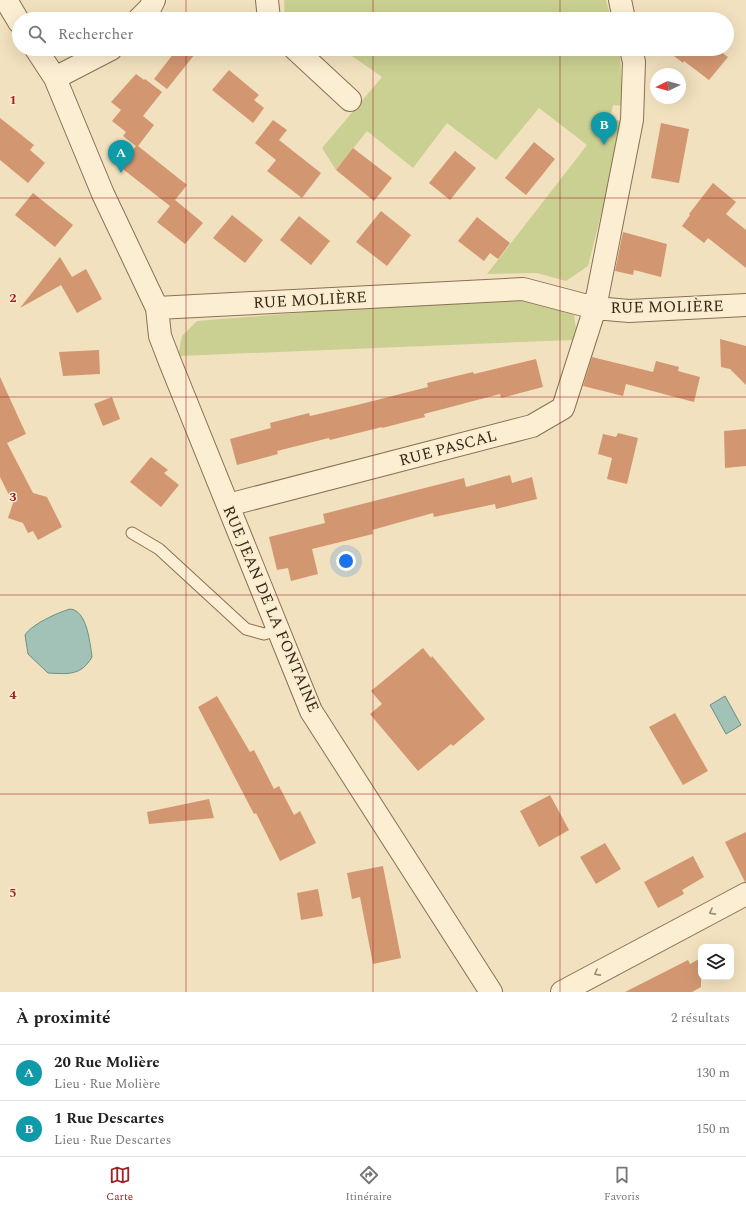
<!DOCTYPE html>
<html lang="fr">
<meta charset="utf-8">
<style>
:root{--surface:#fff;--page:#f6f6f6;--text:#222;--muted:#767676;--line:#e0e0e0;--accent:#9e2125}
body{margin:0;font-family:Spectral,serif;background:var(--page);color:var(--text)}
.controls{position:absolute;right:12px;bottom:12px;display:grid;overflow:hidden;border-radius:8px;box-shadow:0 4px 16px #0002}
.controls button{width:36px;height:36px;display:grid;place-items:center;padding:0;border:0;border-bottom:1px solid var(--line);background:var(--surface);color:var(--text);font:20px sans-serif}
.compass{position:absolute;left:650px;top:68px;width:36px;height:36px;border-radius:50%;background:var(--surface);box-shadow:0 4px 16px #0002;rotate:265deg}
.you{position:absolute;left:346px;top:561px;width:14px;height:14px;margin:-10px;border:3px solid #fff;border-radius:50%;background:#1a73e8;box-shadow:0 0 0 6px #1a73e833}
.badge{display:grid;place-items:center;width:26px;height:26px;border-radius:50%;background:var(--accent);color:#fff;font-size:13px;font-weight:700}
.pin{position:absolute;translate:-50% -33px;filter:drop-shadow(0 1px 2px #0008)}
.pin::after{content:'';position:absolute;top:21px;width:14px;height:12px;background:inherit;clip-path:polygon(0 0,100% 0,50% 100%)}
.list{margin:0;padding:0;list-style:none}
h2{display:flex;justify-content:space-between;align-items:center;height:52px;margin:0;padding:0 16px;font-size:17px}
h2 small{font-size:13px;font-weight:400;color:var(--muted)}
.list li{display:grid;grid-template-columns:26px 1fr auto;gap:12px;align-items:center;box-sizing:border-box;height:56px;padding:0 16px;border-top:1px solid var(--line)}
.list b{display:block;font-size:15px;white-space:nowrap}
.list p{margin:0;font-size:13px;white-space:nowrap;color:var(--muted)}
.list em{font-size:13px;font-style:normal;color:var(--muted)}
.icon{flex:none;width:22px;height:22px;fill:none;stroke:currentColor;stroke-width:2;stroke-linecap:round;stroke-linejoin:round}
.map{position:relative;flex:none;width:746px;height:992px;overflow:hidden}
.search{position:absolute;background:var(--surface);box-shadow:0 4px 16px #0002;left:12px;right:12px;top:12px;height:44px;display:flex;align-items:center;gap:10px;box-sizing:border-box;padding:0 14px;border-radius:22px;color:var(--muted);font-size:15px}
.sheet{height:164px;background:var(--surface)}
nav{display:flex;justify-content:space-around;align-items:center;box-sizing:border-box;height:56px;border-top:1px solid var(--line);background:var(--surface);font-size:11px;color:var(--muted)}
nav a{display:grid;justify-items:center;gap:2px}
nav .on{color:var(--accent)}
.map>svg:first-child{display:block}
</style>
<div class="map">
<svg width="746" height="992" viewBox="0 0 746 992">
<rect width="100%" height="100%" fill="#f1e1be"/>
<!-- green -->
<path fill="#cad091" d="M 284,0 L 606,0 L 611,19 L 285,19 Z
M 342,49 L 618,49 L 620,56 L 623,106 L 613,105 L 610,119 L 621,121 L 617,151 L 588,266 L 566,281 L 537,273 L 487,274 L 587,145 L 539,108 L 496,160 L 447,123 L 413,168 L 367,131 L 336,170 L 322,148 L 382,77 Z
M 517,299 L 545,306 L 574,315 L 576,329 L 572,340 L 178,356 L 182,336 L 197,321 L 321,311 Z"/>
<!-- water -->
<path fill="#a2c2b8" stroke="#689186" d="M 70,609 C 87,610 90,643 92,657 C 81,676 68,674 48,673 L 28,654 L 25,635 C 32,624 57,613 70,609 Z
M 725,696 L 741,725 L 726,734 L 710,705 Z"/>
<!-- building -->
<path fill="#d29771" d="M 177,49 L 199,49 L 167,89 L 154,79 Z
M 665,49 L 717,49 L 728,57 L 709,80 L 684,61 L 683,63 Z
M 229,70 L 259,95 L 254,100 L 264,108 L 253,123 L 212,90 Z
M 136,74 L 144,80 L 145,79 L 162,92 L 143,116 L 154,125 L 138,146 L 187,185 L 175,200 L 203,223 L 185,244 L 157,222 L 170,206 L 119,166 L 136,146 L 123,136 L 126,132 L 112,121 L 121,110 L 111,102 Z
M 0,118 L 34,145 L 30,150 L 45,163 L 28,183 L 0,160 Z
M 273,120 L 287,130 L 279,140 L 321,173 L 302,198 L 267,171 L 276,160 L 255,143 Z
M 661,123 L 689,129 L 679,183 L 651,178 Z
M 534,142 L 555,159 L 526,195 L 505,178 Z
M 353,148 L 392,178 L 374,201 L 336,170 Z
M 455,151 L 476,168 L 450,200 L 429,183 Z
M 713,183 L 736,202 L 726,214 L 746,230 L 746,268 L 708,238 L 704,243 L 682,226 L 690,215 L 689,214 Z
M 33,193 L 73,225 L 55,247 L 15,215 Z
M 381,211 L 411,235 L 387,266 L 356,242 Z
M 232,215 L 263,240 L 245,263 L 213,238 Z
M 299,216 L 330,241 L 311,265 L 280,240 Z
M 477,217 L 510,243 L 498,259 L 490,253 L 484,261 L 458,241 Z
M 623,232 L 667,244 L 661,277 L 634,270 L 633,275 L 615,271 Z
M 60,257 L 72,277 L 86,269 L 102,299 L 77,313 L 61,285 L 20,308 Z
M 720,339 L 746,346 L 746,385 L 730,369 L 721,367 Z
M 99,350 L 100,374 L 63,376 L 59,352 Z
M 592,357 L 653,372 L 656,361 L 679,367 L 678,371 L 700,377 L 694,402 L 626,384 L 623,396 L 583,386 Z
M 536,359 L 543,387 L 501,398 L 500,394 L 424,414 L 425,417 L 382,428 L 382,427 L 330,440 L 329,438 L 277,451 L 278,454 L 237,465 L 230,439 L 271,428 L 270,423 L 309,413 L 310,416 L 357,405 L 428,387 L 427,383 L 473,372 L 474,374 Z
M 0,377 L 26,434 L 7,443 L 33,493 L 47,497 L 62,527 L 38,540 L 33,531 L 28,533 L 23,523 L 8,518 L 13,503 L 0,477 Z
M 112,397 L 120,419 L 103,426 L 94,404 Z
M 746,429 L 746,466 L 725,468 L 724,431 Z
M 618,433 L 638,438 L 627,484 L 607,479 L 612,458 L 598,454 L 603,434 L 616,437 Z
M 151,457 L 168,470 L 164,473 L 179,485 L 161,507 L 130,482 Z
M 510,475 L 512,483 L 532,477 L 537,499 L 496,509 L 495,504 L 434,517 L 433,513 L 372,530 L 373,534 L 312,549 L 318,574 L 291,581 L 288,568 L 277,570 L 269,537 L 325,523 L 323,514 L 464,478 L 466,487 Z
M 423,648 L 431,658 L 432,656 L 485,719 L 453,746 L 451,744 L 418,771 L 370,714 L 382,704 L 371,691 Z
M 217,696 L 250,752 L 254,750 L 274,789 L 279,786 L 294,815 L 300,811 L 316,843 L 280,861 L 256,813 L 254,814 L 198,707 Z
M 675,713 L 708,771 L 683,785 L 649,727 Z
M 550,795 L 569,830 L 539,847 L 520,811 Z
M 209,799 L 214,818 L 149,824 L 147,812 Z
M 746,832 L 746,882 L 745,882 L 725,842 Z
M 605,843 L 621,869 L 596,884 L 580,857 Z
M 693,856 L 704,877 L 682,890 L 684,894 L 658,908 L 644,882 Z
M 383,866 L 401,958 L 373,964 L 360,897 L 352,899 L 347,873 Z
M 318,889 L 323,916 L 301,920 L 297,893 Z
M 701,958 L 701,987 L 692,992 L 625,992 L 688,960 L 690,964 Z"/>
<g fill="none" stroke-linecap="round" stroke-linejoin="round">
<defs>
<path id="lane" d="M 132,533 L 159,549 L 246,629 L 264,634 L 278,630"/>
<path id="street" d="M 6,0 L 19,22
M 267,0 L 269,19
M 620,0 L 624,19
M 139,19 L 150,8 L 154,0
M 36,49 L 55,78 L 103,194 L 157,308 L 160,336 L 170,362 L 311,711 L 491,992
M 295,49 L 350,100
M 55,78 L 111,49
M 157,308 L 523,289 L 595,308 L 629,311 L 746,305
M 228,505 L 532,426 L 563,408 L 595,308 L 632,120 L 634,62 L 631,49
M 562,992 L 746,894"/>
</defs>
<!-- lane casing -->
<use href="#lane" stroke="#8b7055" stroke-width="13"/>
<!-- street casing -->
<use href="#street" stroke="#8b7055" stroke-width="24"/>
<!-- lane -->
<use href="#lane" stroke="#fbeed2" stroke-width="11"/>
<!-- street -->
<use href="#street" stroke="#fbeed2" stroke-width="22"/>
</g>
<!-- one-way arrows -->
<defs><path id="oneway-chevron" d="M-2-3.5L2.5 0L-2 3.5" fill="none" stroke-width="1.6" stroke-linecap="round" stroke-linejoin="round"/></defs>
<g stroke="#9a8c76">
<use href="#oneway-chevron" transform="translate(712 912) rotate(152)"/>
<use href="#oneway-chevron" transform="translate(597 973) rotate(152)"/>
</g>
<!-- grid -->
<path fill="none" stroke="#9e2125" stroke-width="1" stroke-opacity="0.55" d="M 186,0 L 186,19M 373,0 L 373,19M 560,0 L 560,19M 186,49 L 186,992M 373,49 L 373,992M 560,49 L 560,992M 0,198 L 746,198M 0,397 L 746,397M 0,595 L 746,595M 0,794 L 746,794"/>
<g text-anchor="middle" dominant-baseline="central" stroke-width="3" stroke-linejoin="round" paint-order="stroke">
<!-- street labels -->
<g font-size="16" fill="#39291b" stroke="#f8ebce">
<text transform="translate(310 300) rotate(-3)">RUE MOLIÈRE</text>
<text transform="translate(667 307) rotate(-1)">RUE MOLIÈRE</text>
<text transform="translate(448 448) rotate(-15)">RUE PASCAL</text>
<text transform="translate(271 609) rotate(67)">RUE JEAN DE LA FONTAINE</text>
</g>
</g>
<g font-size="13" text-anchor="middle" font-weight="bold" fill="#9e2125" stroke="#f8ebce" stroke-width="3" stroke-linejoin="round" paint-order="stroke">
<text x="13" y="104">1</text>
<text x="13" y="302">2</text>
<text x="13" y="501">3</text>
<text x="13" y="699">4</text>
<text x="13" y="897">5</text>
</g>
</svg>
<div class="controls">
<button><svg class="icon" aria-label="layers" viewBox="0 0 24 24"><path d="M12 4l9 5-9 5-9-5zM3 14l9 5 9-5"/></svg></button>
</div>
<svg class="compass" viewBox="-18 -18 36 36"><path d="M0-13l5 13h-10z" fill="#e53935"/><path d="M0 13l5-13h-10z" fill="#767676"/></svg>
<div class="you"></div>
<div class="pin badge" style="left:121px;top:173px;background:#0f9aa8">A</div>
<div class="pin badge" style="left:604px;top:145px;background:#0f9aa8">B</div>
<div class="search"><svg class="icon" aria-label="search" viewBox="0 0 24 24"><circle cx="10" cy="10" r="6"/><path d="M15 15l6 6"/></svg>Rechercher</div>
</div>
<section class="sheet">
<h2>À proximité<small>2 résultats</small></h2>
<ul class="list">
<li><span class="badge" style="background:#0f9aa8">A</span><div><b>20 Rue Molière</b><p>Lieu · Rue Molière</p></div><em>130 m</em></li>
<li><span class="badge" style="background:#0f9aa8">B</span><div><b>1 Rue Descartes</b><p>Lieu · Rue Descartes</p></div><em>150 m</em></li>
</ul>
</section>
<nav>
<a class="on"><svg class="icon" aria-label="map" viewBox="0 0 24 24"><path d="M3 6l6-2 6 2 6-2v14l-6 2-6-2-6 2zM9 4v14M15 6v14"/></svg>Carte</a>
<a><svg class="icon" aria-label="directions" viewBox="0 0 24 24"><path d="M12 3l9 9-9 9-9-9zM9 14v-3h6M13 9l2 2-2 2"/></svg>Itinéraire</a>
<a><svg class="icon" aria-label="saved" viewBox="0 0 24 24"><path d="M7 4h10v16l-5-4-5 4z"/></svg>Favoris</a>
</nav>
